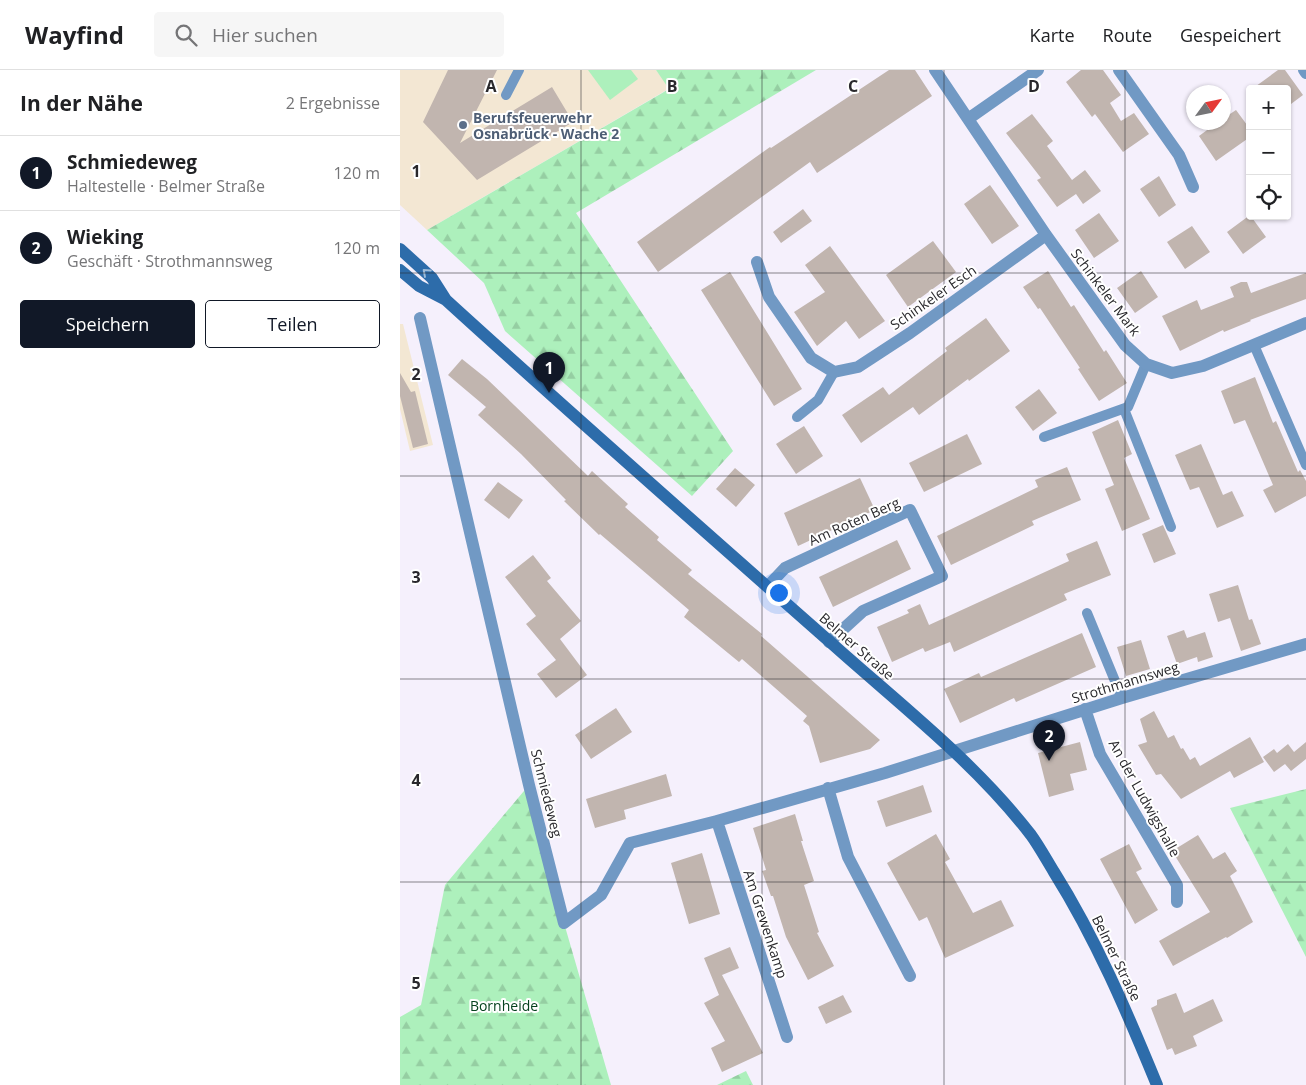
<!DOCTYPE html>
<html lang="de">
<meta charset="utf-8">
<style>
:root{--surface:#fff;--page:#f6f6f6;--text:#202124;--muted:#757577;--line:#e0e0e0;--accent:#111827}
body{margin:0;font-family:"Open Sans",sans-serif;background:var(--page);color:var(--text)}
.controls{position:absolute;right:15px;top:15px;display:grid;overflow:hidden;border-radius:5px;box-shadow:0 1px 4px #0004}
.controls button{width:45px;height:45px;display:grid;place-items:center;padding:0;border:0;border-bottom:1px solid var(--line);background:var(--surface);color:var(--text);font:25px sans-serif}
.compass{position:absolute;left:786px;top:15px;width:45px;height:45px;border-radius:50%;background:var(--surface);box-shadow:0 1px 4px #0004;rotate:57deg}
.you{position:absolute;left:378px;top:522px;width:18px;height:18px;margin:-12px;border:4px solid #fff;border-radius:50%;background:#1a73e8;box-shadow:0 0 0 8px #1a73e833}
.badge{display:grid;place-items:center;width:32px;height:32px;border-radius:50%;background:var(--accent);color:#fff;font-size:16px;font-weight:700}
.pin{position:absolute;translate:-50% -41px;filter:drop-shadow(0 1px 2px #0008)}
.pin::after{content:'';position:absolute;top:26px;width:18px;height:15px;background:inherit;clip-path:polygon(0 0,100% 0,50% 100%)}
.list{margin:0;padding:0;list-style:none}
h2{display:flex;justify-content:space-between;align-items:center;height:65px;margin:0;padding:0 20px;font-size:21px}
h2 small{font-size:16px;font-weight:400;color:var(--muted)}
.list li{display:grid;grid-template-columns:32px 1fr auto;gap:15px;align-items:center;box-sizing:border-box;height:75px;padding:0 20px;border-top:1px solid var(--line)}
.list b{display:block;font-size:19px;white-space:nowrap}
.list p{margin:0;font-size:16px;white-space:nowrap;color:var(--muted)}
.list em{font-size:16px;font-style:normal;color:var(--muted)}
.actions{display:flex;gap:10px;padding:15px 20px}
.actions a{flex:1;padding:11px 0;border:1px solid var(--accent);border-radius:5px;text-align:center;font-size:18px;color:var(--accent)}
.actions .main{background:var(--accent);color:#fff}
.icon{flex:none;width:28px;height:28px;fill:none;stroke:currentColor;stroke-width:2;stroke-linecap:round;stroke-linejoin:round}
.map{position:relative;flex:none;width:906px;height:1015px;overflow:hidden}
header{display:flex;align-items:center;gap:30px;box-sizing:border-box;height:70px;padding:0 25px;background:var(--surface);border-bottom:1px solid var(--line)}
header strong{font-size:24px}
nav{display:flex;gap:28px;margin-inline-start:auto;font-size:18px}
.search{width:350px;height:45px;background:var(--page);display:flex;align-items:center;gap:12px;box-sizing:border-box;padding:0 18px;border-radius:5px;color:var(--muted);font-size:19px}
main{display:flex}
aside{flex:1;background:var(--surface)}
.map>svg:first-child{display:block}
</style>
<header>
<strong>Wayfind</strong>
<div class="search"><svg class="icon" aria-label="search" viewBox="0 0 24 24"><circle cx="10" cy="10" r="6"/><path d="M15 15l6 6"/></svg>Hier suchen</div>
<nav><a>Karte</a><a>Route</a><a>Gespeichert</a></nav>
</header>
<main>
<aside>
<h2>In der Nähe<small>2 Ergebnisse</small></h2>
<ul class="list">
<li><span class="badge">1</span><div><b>Schmiedeweg</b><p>Haltestelle · Belmer Straße</p></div><em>120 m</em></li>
<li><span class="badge">2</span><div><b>Wieking</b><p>Geschäft · Strothmannsweg</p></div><em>120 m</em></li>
</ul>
<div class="actions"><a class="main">Speichern</a><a>Teilen</a></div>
</aside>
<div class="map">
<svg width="906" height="1015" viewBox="0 0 906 1015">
<defs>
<pattern id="forest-firs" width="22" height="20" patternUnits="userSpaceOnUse" patternTransform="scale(1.25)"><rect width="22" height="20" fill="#adf0bc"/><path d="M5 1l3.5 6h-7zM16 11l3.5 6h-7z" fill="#95cea2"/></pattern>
</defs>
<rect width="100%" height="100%" fill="#f5f0fc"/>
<!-- commercial -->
<path fill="#f3e7d3" d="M 0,0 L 256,0 L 270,18 L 27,160 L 0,135 Z
M 0,254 L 3,254 L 33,375 L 10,381 L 0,339 Z"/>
<!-- forest -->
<path fill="url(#forest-firs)" d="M 256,0 L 416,0 L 176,143 L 333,381 L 292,426 L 105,261 L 84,213 L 27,160 L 269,19 Z
M 129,715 L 164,853 L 211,1015 L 0,1015 L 0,947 L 21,935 L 45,815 Z
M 906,719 L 906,887 L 830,738 Z
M 346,1001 L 353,1015 L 317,1015 Z"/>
<!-- pitch -->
<path fill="#adf0bc" d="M 188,0 L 231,0 L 238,9 L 210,30 Z"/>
<!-- building -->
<path fill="#c1b5af" d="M 48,0 L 97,0 L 60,73 L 152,17 L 173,52 L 77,110 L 23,52 Z
M 489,0 L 515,0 L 532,26 L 417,103 L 410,92 L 258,202 L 237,172 L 370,77 L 371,78 Z
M 681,0 L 703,0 L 721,25 L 710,33 L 721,51 L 734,43 L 749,64 L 723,82 L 695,44 L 692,47 L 666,12 Z
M 878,0 L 885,0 L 903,25 L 887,37 L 887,19 L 852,19 Z
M 836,40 L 850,59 L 850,67 L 816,91 L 799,66 L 818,52 L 824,52 L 824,48 Z
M 632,44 L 653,71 L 647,76 L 672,110 L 685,100 L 701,121 L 683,134 L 676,124 L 657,137 L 637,110 L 641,108 L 606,63 Z
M 759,106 L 776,135 L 759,147 L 740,119 Z
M 590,115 L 619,156 L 592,174 L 564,134 Z
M 403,139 L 412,151 L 381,173 L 373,162 Z
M 699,143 L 719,171 L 694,188 L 675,160 Z
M 850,145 L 866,167 L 843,184 L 827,162 Z
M 792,156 L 810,182 L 785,199 L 767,172 Z
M 533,171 L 556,202 L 508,237 L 486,205 Z
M 430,176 L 485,251 L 459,269 L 446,251 L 417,276 L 394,242 L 425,222 L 405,195 Z
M 648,201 L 671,237 L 674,235 L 704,282 L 706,280 L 727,313 L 699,331 L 678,299 L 680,298 L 640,238 L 638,239 L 623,217 Z
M 741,201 L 758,227 L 735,243 L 717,218 Z
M 330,202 L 402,319 L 374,336 L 301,220 Z
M 906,203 L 906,229 L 850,250 L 851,251 L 824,262 L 823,260 L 780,281 L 762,246 L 797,230 L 801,240 L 834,227 L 830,217 L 841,212 L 847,212 L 851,223 Z
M 586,248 L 610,281 L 569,311 L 568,309 L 519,345 L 513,337 L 461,373 L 442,345 L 483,317 L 489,325 L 547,281 L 545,278 Z
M 62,289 L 87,309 L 188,406 L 192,401 L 228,434 L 225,437 L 259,467 L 257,470 L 292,500 L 288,504 L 362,564 L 361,566 L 480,670 L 470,679 L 420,693 L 409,656 L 403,651 L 407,646 L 342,589 L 339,592 L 284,547 L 289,540 L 200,464 L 199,465 L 164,431 L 166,430 L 121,384 L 78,345 L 86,337 L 48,305 Z
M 0,303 L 11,322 L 15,321 L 28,374 L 13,378 L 0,326 Z
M 855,307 L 873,353 L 876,351 L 898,402 L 900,400 L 906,411 L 906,426 L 875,443 L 863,420 L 873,415 L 845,350 L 834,354 L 821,321 Z
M 639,319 L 657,343 L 633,361 L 615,337 Z
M 718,350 L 732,384 L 724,388 L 750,449 L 722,461 L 705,419 L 714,415 L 692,362 Z
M 404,356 L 423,386 L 396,404 L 376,374 Z
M 567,364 L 582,394 L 524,422 L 509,393 Z
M 801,374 L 823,425 L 832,421 L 844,446 L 817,458 L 799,417 L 790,420 L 775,385 Z
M 667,397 L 681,430 L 632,451 L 634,455 L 551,495 L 537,466 L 638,417 L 635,410 Z
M 335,398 L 355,415 L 336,437 L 316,419 Z
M 460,408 L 475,440 L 398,476 L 384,443 Z
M 98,412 L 123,430 L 109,449 L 84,430 Z
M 763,455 L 776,484 L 754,493 L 742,464 Z
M 497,470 L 511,499 L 433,537 L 419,507 Z
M 697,471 L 711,505 L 664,524 L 667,530 L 554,582 L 550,572 L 525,582 L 523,578 L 492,592 L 477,557 L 509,543 L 507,540 L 520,534 L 529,555 L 669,491 L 666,484 Z
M 133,485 L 151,508 L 147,511 L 181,551 L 160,569 L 187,605 L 156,628 L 137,604 L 156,590 L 126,554 L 136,546 L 105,507 Z
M 838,515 L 849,550 L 852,549 L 861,574 L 841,581 L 830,548 L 818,552 L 809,524 Z
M 784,560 L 787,568 L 805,562 L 813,587 L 798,592 L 797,587 L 777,594 L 767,566 Z
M 682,563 L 696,597 L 616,632 L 614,628 L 560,653 L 544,619 L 579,603 L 581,607 Z
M 741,570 L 750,599 L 726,606 L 717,577 Z
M 216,638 L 232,662 L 191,689 L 175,665 Z
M 754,641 L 768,668 L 774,665 L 781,679 L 783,678 L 790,690 L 795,687 L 800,696 L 850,667 L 864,692 L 834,708 L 830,701 L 781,729 L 761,704 L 756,705 L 738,675 L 747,672 L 740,649 Z
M 680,672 L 687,700 L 670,704 L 674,720 L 649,727 L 638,683 Z
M 906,672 L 906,689 L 891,701 L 885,694 L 874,702 L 863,687 L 874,679 L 877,683 L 888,674 L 894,682 Z
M 266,704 L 272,726 L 224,740 L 226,749 L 195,758 L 186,729 Z
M 523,715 L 532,742 L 486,757 L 477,731 Z
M 395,744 L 403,771 L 401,771 L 414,811 L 404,815 L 419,862 L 417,863 L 434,896 L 408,910 L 386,867 L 373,826 L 371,826 L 362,801 L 366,800 L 353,758 Z
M 536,764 L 550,789 L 545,792 L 573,843 L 601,830 L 614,856 L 545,888 L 527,847 L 519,851 L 487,793 Z
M 798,765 L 813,789 L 825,782 L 837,801 L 830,806 L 853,852 L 827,868 L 826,867 L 773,896 L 759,871 L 810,842 L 772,781 Z
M 729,774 L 742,799 L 736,802 L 758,840 L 735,854 L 700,789 Z
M 302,783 L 320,844 L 289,854 L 271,793 Z
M 330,877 L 339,898 L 322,905 L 363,983 L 322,1002 L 311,978 L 325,971 L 304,933 L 319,925 L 304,888 Z
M 776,923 L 784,943 L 813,929 L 823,951 L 793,966 L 797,976 L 775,985 L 772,978 L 767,980 L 751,938 L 757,935 L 757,930 Z
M 443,925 L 452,942 L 426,954 L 418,937 Z"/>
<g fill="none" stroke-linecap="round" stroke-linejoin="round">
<!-- lane -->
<path stroke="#7199c4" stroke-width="10" d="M 106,25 L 119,0
M 854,275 L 906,395
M 724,339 L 771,457
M 397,347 L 418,330 L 434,302
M 644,367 L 728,337 L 746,294
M 687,543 L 722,628"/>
<!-- street -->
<path stroke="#7199c4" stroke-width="12" d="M 535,0 L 568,49
M 638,0 L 568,49 L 646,165 L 725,275 L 746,294 L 772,303 L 803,296 L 906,253
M 719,0 L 779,85 L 793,117
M 904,0 L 906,3
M 357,192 L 369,227 L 411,288 L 434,302 L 458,297 L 510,263 L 646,165
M 20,248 L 129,715 L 164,853 L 201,825 L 230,773 L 317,751 L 485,703 L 722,628 L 906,574
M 368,516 L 385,498 L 510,440 L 542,506 L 463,541 L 429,572
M 685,639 L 700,684 L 777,815 L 777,832
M 428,718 L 448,787 L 510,906
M 317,751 L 387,967"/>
<!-- secondary -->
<path stroke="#2d6caa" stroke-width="12" d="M 0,179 L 32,208 L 46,230
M 0,200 L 19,216 L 46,230 C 172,345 301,458 429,571 C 498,633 574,691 631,765 C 639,776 646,789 654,802 C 696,869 727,942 757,1015"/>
</g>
<!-- one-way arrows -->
<defs><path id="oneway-chevron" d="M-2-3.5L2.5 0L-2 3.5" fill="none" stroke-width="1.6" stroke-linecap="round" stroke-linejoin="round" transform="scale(1.25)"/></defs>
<use stroke="#a0bdd9" href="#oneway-chevron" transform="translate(26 202) rotate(-138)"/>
<!-- grid -->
<path fill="none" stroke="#29282c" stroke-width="1" stroke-opacity="0.55" d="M 181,0 L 181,1015M 362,0 L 362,1015M 544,0 L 544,1015M 725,0 L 725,1015M 0,203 L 906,203M 0,406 L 906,406M 0,609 L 906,609M 0,812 L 906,812"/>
<!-- markers -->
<circle fill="#5c6f8a" stroke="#fff" stroke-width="2" cx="63" cy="55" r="5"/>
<g text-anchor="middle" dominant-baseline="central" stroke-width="4" stroke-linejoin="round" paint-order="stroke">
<!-- service labels -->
<g font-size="14" font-weight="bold" fill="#4e5e75" stroke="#fff" text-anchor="start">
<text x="73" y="47">Berufsfeuerwehr<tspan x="73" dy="16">Osnabrück - Wache 2</tspan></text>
</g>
<!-- street labels -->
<g font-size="14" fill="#29282c" stroke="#fff">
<text transform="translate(706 222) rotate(53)">Schinkeler Mark</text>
<text transform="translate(533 227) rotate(-35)">Schinkeler Esch</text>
<text transform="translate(454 451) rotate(-24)">Am Roten Berg</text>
<text transform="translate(457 576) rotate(41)">Belmer Straße</text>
<text transform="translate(725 612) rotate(-17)">Strothmannsweg</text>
<text transform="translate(147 723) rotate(76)">Schmiedeweg</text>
<text transform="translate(745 728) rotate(61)">An der Ludwigshalle</text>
<text transform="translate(366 854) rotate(72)">Am Grewenkamp</text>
<text transform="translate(717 888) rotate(64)">Belmer Straße</text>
</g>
<!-- park labels -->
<g font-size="14" fill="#06421e" stroke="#fff">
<text x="104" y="935">Bornheide</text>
</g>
</g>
<g font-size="16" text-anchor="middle" font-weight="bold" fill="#29282c" stroke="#fff" stroke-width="4" stroke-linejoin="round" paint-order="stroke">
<text x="91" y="22">A</text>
<text x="272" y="22">B</text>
<text x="453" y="22">C</text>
<text x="634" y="22">D</text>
<text x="16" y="107">1</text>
<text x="16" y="310">2</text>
<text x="16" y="513">3</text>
<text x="16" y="716">4</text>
<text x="16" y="919">5</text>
</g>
</svg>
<div class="controls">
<button>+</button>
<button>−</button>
<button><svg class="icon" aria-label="locate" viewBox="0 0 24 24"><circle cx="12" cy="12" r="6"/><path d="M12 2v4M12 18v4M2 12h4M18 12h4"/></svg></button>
</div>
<svg class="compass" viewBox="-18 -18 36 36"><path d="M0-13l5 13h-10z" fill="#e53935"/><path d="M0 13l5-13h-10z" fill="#757577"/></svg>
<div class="you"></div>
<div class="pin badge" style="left:149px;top:323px">1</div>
<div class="pin badge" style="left:649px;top:691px">2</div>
</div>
</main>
